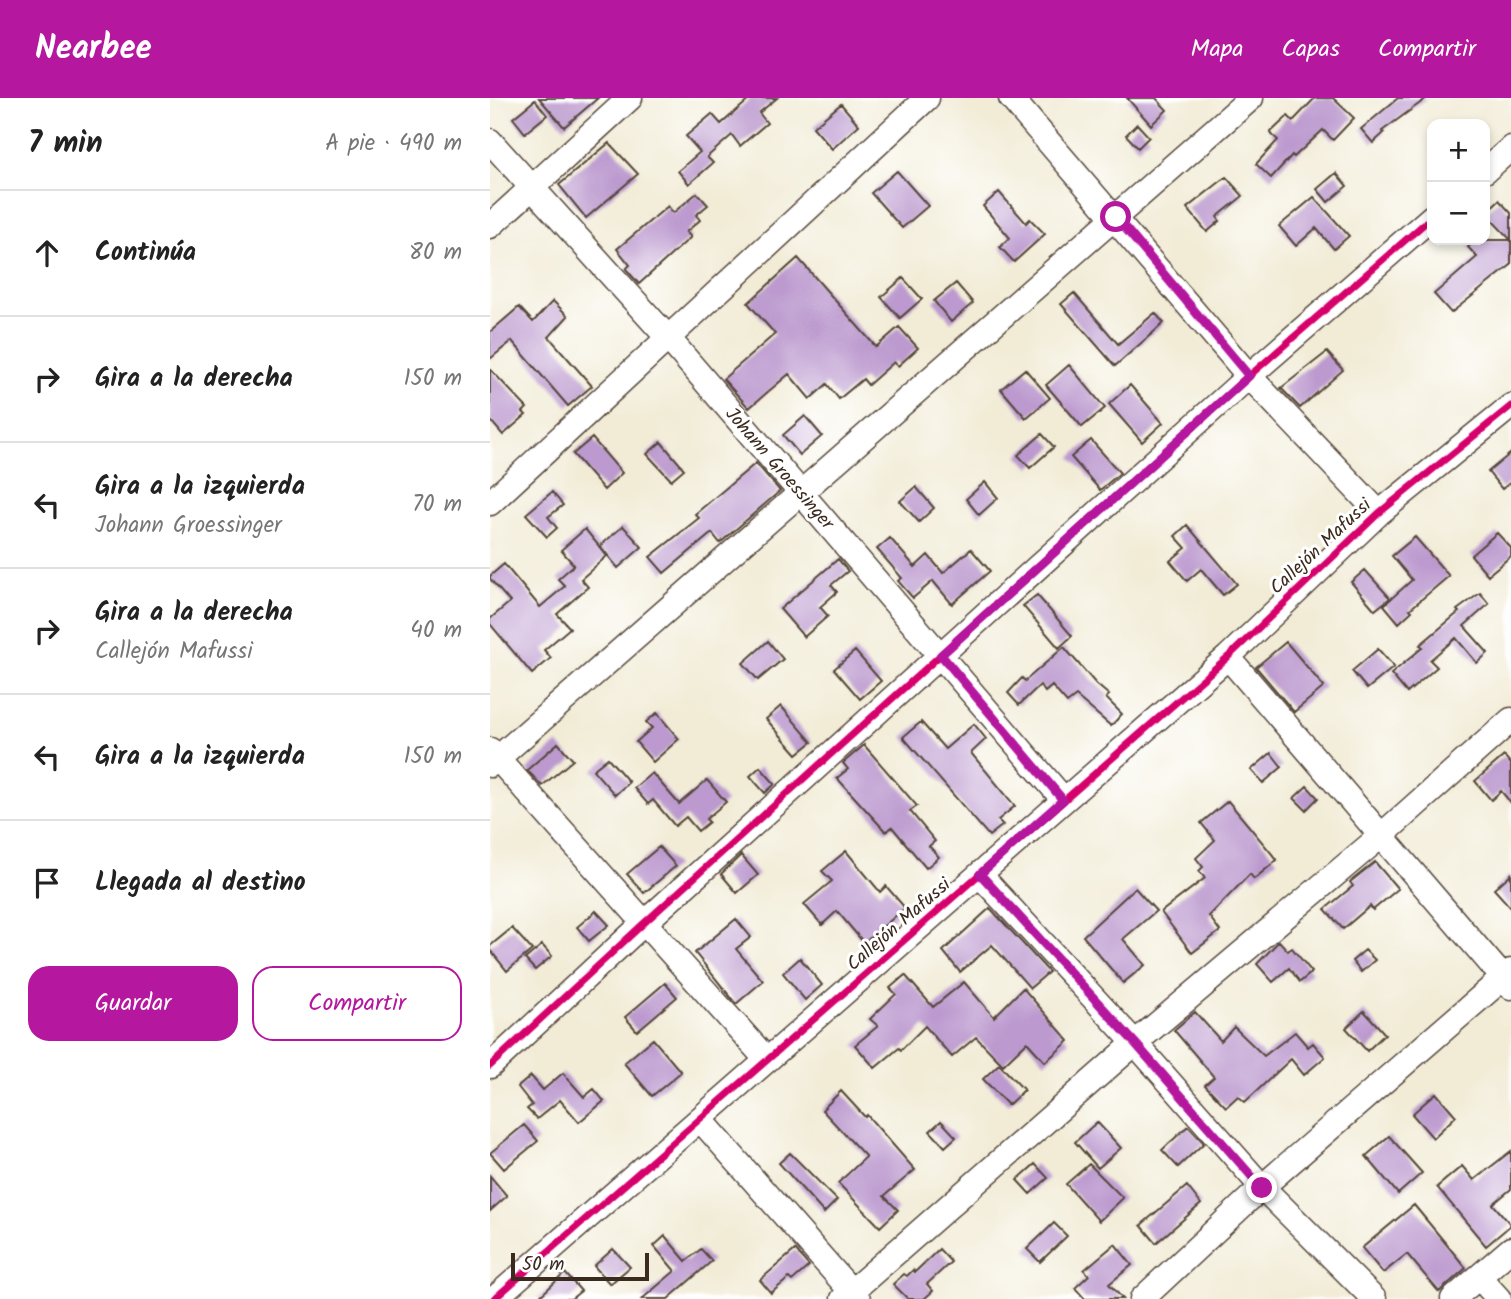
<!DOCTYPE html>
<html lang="es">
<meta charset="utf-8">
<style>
:root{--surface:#fff;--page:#f6f6f6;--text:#222;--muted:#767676;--line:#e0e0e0;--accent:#b5179e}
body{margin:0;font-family:Kalam,sans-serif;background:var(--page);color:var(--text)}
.controls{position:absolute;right:21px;top:21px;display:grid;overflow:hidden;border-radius:14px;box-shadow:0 4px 10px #0003}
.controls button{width:63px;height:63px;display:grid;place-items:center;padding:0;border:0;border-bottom:2px solid var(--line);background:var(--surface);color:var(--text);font:35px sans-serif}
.scale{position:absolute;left:21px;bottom:18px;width:138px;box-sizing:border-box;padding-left:7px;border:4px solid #3b2a1e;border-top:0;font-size:19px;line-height:24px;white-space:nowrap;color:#3b2a1e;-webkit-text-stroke:5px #fff;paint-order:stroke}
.stop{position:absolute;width:21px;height:21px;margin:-16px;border:5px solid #b5179e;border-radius:50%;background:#fff}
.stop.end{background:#b5179e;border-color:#fff;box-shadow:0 2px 7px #0008}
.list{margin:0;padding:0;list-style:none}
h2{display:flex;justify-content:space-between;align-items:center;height:91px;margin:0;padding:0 28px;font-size:30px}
h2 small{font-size:23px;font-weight:400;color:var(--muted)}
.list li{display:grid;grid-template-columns:46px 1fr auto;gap:21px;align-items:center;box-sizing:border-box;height:126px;padding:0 28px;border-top:2px solid var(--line)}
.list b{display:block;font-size:26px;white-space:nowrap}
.list p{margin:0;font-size:23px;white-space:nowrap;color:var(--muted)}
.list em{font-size:23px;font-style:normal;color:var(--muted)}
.actions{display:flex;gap:14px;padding:21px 28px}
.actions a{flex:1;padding:16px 0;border:2px solid var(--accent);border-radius:21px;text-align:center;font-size:24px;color:var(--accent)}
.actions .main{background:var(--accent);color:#fff}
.icon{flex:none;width:38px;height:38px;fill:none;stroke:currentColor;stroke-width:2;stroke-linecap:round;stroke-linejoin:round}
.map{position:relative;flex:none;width:1021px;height:1201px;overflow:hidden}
header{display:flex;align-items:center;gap:42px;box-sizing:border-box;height:98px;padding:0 35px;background:var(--accent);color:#fff}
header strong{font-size:33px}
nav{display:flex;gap:38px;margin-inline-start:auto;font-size:24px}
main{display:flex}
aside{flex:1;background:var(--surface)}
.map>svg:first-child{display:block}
</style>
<header>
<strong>Nearbee</strong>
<nav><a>Mapa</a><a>Capas</a><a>Compartir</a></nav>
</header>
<main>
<aside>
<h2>7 min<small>A pie · 490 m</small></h2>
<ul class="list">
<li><svg class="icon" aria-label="ahead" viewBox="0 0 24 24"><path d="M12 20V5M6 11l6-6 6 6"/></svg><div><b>Continúa</b></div><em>80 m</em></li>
<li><svg class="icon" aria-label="right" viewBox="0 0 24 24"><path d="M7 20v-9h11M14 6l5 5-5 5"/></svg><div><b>Gira a la derecha</b></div><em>150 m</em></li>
<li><svg class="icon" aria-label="left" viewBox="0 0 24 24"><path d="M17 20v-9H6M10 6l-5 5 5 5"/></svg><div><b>Gira a la izquierda</b><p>Johann Groessinger</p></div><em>70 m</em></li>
<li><svg class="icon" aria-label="right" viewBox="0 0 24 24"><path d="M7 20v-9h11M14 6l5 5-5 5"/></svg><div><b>Gira a la derecha</b><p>Callejón Mafussi</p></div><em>40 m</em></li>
<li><svg class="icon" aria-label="left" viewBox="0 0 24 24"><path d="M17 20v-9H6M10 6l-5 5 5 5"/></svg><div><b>Gira a la izquierda</b></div><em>150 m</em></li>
<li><svg class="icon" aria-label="arrive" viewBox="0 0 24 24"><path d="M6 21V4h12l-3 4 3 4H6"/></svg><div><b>Llegada al destino</b></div></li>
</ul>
<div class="actions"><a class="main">Guardar</a><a>Compartir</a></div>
</aside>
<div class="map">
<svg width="1021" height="1201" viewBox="0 0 1021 1201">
<rect width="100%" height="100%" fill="#fff"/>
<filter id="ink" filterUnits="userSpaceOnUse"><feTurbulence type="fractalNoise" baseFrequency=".0143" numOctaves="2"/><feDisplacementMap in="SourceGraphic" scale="14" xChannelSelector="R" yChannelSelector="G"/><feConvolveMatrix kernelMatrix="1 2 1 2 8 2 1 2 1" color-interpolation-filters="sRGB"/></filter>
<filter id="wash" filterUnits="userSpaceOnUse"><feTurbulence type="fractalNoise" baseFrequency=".00686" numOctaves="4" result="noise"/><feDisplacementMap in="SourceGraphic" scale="28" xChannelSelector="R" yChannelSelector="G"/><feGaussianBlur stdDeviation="1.57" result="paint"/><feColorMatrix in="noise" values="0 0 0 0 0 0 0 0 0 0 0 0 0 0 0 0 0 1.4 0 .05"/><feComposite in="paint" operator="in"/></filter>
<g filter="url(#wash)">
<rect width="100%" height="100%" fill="#f2ecd7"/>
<g id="blocks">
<!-- building -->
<path fill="#bc9acf" d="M 49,0 L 108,0 L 74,29 Z
M 261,0 L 287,0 L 269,15 L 277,25 L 250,48 L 242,37 L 217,59 L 223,65 L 199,86 L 188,73 L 210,54 L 196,38 L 222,16 L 231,26 Z
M 637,0 L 666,0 L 677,12 L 661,27 Z
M 825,0 L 843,0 L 864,20 L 843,42 L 833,32 L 804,59 L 802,57 L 781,80 L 766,66 L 788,42 L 780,35 L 798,18 L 803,23 Z
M 908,0 L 937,0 L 892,33 L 894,35 L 883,45 L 871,31 Z
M 45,2 L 57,17 L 35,35 L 23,20 Z
M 351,6 L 369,27 L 342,51 L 323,29 Z
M 647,26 L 659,39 L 648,50 L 636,37 Z
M 119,45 L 148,76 L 96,120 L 69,87 Z
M 407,73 L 438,108 L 412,130 L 381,95 Z
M 846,75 L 857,88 L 838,104 L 827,91 Z
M 736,79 L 753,98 L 727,119 L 730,123 L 717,134 L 697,110 Z
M 509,94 L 536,125 L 540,121 L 555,136 L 524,164 L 510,149 L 520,140 L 493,108 Z
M 207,95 L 218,107 L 206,117 L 210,122 L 196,134 L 201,139 L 149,186 L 136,171 L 140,167 L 127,151 L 178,108 L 183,115 Z
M 824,99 L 859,138 L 844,151 L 826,130 L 806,148 L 789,128 Z
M 1009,102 L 1021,115 L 1021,167 L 961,215 L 944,196 L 987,159 L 978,149 L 986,142 L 1021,142 L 995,115 Z
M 308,160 L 386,249 L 409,229 L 428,250 L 408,268 L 404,264 L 378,287 L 373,281 L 349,301 L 337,286 L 320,301 L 299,276 L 259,310 L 233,281 L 285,236 L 258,205 Z
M 413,180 L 432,201 L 410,220 L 391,199 Z
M 466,185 L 483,205 L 461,224 L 444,203 Z
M 584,195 L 628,246 L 665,215 L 674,225 L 625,268 L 571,206 Z
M 63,203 L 78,218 L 59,239 L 102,288 L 78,308 L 22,243 L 0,261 L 0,234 L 29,209 L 43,224 Z
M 837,254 L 853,272 L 810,310 L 791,290 Z
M 579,267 L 615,310 L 592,329 L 556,287 Z
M 0,271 L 37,310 L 33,314 L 36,317 L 13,337 L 0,322 Z
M 535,271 L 560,300 L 536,320 L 511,291 Z
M 640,287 L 673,325 L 652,344 L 619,306 Z
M 315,318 L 332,338 L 310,357 L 293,337 Z
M 552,336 L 564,349 L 540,370 L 528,357 Z
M 102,340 L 132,375 L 114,392 L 83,356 Z
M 601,342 L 630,375 L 610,392 L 581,359 Z
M 171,344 L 194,371 L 181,382 L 157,356 Z
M 1021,355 L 1021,384 L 1012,391 L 998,374 Z
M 266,365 L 290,393 L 230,445 L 222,435 L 174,475 L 160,459 L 209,420 L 205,416 Z
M 495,384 L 508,400 L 489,417 L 476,401 Z
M 426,389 L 444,410 L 429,424 L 410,403 Z
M 62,394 L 73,407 L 58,419 L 67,430 L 57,439 L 36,416 Z
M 697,427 L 747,486 L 733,497 L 711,471 L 697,483 L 680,463 L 696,450 L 685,438 Z
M 133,428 L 152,449 L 128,470 L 110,448 Z
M 95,431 L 117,458 L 91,481 L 98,489 L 67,516 L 80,530 L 54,552 L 61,560 L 42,576 L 0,526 L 0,521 L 20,504 L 0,481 L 0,478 L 14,466 L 50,509 L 75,488 L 68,481 L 84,467 L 71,452 Z
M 1007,435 L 1021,450 L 1021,458 L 998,477 L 981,457 Z
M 925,439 L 959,478 L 920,511 L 922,513 L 909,525 L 894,507 L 922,482 L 902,458 Z
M 400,440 L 425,469 L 438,457 L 453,475 L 481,451 L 500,473 L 462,506 L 443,483 L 423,500 L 408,483 L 412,480 L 387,451 Z
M 348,461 L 358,473 L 341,487 L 347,494 L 330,509 L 338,518 L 314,539 L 290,511 Z
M 875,472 L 900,500 L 885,512 L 861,484 Z
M 990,495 L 999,506 L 974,528 L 998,555 L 987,565 L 966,540 L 940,562 L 947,569 L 917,595 L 901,576 L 933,549 L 930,547 L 969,514 L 967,512 Z
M 547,497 L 582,538 L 569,550 L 533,508 Z
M 278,543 L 293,561 L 268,582 L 253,565 Z
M 796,544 L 834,589 L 804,614 L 766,569 Z
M 574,549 L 606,586 L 619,597 L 616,600 L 632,616 L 621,628 L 586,598 L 577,605 L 562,588 L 555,594 L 550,587 L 529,607 L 518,595 L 532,580 L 535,583 Z
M 888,551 L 904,569 L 877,591 L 862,573 Z
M 365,553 L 391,583 L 370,601 L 344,571 Z
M 291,608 L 322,644 L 307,656 L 276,621 Z
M 167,615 L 189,641 L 163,664 L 146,644 L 162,630 L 156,624 Z
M 431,624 L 455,651 L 484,626 L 496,641 L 481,655 L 525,708 L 508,722 L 513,727 L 499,738 L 413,639 Z
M 68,645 L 83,662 L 52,688 L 37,672 Z
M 374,647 L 427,708 L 420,713 L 445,743 L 439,748 L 449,759 L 436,770 L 402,729 L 396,734 L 347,680 L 358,671 L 353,665 Z
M 781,655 L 792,669 L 773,685 L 761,672 Z
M 1014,658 L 1021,666 L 1021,705 L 1011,693 L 1001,702 L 985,683 Z
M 118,660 L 139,684 L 125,697 L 103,672 Z
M 270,669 L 285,686 L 275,695 L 260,678 Z
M 162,675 L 189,706 L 217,682 L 236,704 L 216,721 L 219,724 L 208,733 L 196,719 L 185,728 L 163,702 L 158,706 L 144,690 Z
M 817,688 L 828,700 L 816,712 L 804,700 Z
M 738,703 L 787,762 L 764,781 L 760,776 L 719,818 L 730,833 L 702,855 L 671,814 L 715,780 L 709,773 L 713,769 L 706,760 L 725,742 L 711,725 Z
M 169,749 L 186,768 L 154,795 L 137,776 Z
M 356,753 L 390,794 L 396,788 L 415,810 L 374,845 L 347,813 L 332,827 L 314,806 L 342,783 L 332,773 Z
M 251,757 L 268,777 L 247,795 L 231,776 Z
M 885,764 L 908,791 L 883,812 L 880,808 L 853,831 L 835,811 L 863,788 L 860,784 Z
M 1021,776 L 1021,810 L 1004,791 Z
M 645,790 L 666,813 L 633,841 L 655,867 L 633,885 L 593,838 Z
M 500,810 L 559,874 L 540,890 L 502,847 L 470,874 L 453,853 Z
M 106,813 L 119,827 L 99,843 L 87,829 Z
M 246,821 L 261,839 L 246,851 L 273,883 L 246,906 L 205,855 Z
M 22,830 L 42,852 L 17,873 L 0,852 L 0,848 Z
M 789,843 L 798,853 L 802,850 L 822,874 L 810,884 L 799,870 L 783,884 L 767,866 Z
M 52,847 L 62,858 L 45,872 L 35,861 Z
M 875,852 L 885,862 L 871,874 L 862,863 Z
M 310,860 L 332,887 L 315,902 L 293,875 Z
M 415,877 L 443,909 L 474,884 L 504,919 L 533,890 L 579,943 L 555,964 L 537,944 L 513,967 L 486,939 L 462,959 L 435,928 L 411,952 L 409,950 L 385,970 L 365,947 L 388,928 L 380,921 L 406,896 L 400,890 Z
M 175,885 L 187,899 L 147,933 L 135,919 Z
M 874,913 L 895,936 L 877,953 L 856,930 Z
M 705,914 L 731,943 L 744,929 L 774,958 L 805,934 L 818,949 L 823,945 L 835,959 L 814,977 L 801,961 L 755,1004 L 748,998 L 736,1009 L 715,987 L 724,979 L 684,932 Z
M 163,941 L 191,974 L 162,998 L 134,965 Z
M 509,966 L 534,992 L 518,1007 L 493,981 Z
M 73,975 L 94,999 L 104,991 L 114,1003 L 89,1024 L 70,1002 L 47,1021 L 37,1011 L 42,1007 L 28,989 L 41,978 L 53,992 Z
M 351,993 L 375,1019 L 377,1017 L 425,1072 L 394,1098 L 408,1112 L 390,1129 L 348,1085 L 376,1059 L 332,1012 Z
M 946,995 L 966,1018 L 943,1040 L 922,1016 Z
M 451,1023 L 466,1039 L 455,1049 L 440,1033 Z
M 607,1024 L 631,1050 L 608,1070 L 585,1044 Z
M 34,1027 L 48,1043 L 14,1071 L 0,1055 Z
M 698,1028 L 714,1045 L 688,1069 L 672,1052 Z
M 899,1038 L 932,1075 L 908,1096 L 876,1058 Z
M 1021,1053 L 1021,1091 L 1003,1106 L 1021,1127 L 996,1148 L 947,1089 L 972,1068 L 984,1082 Z
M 300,1055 L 347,1102 L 334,1115 L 289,1065 Z
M 545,1066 L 558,1080 L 540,1096 L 527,1082 Z
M 599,1066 L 633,1100 L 609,1123 L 576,1086 Z
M 0,1078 L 17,1098 L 0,1113 Z
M 697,1088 L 711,1106 L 666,1145 L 651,1127 Z
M 924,1107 L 976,1170 L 949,1194 L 917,1156 L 893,1175 L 872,1150 Z
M 564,1125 L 577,1138 L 550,1164 L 537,1151 Z
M 175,1138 L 196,1163 L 211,1151 L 222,1163 L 178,1201 L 152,1201 L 185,1173 L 164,1148 Z
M 625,1146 L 642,1167 L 619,1186 L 633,1201 L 595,1201 L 585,1190 L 599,1177 L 594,1172 Z
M 123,1151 L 140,1169 L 120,1186 L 104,1168 Z
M 449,1151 L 461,1164 L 437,1186 L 443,1193 L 434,1201 L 418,1201 L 403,1186 L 414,1176 L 417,1178 L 423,1172 L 425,1174 Z
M 305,1152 L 319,1168 L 302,1183 L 299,1180 L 281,1195 L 270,1182 Z
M 75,1175 L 91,1193 L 81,1201 L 47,1201 Z"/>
</g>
</g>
<g filter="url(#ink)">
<use href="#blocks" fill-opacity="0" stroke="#56473a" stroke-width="2"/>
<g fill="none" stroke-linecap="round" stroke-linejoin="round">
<defs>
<path id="minor" d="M 521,0 L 759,278 L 889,415
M 0,43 L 179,241 L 574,702
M 995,73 L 1021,50
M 0,128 L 140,0
M 0,405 L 437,0
M 738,559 L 1021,889
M 0,652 L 277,962
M 0,667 L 761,0
M 490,777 L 645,945 L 772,1089 L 884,1201
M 0,968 L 153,826 L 759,278 L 942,119
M 210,1021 L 368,1201
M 989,1179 L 1009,1201
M 4,1201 L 738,559 L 889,415 L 1021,308
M 353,1201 L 645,945 L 892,737 L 1021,622
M 652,1201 L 772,1089 L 1021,873
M 963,1201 L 1021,1151"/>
</defs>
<!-- minor casing -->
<use href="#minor" stroke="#56473a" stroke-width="27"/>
<!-- minor -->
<use href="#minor" stroke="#fff" stroke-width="24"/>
<defs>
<path id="cycleway" d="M 0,968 L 153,826 L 759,278 L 942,119
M 4,1201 L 738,559 L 889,415 L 1021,308"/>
</defs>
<!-- cycleway casing -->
<use href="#cycleway" stroke="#fff" stroke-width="11"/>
<!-- cycleway -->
<use href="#cycleway" stroke="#d6006c" stroke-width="7"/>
</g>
</g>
<g fill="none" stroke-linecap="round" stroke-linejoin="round" filter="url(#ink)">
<!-- route -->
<path stroke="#b5179e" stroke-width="9" d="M 626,119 L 759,278 L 451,557 L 573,702 L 490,776 L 645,945 L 772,1090"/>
</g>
<g text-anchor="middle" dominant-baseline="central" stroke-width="6" stroke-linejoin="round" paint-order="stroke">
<!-- street labels -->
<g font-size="19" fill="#3b2a1e" stroke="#fff">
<text transform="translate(289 371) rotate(49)">Johann Groessinger</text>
<text transform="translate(831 449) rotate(-43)">Callejón Mafussi</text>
<text transform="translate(409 827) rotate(-41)">Callejón Mafussi</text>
</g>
</g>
</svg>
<div class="controls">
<button>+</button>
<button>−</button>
</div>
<div class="scale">50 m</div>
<div class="stop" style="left:626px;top:119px"></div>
<div class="stop end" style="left:772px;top:1090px"></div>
</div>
</main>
